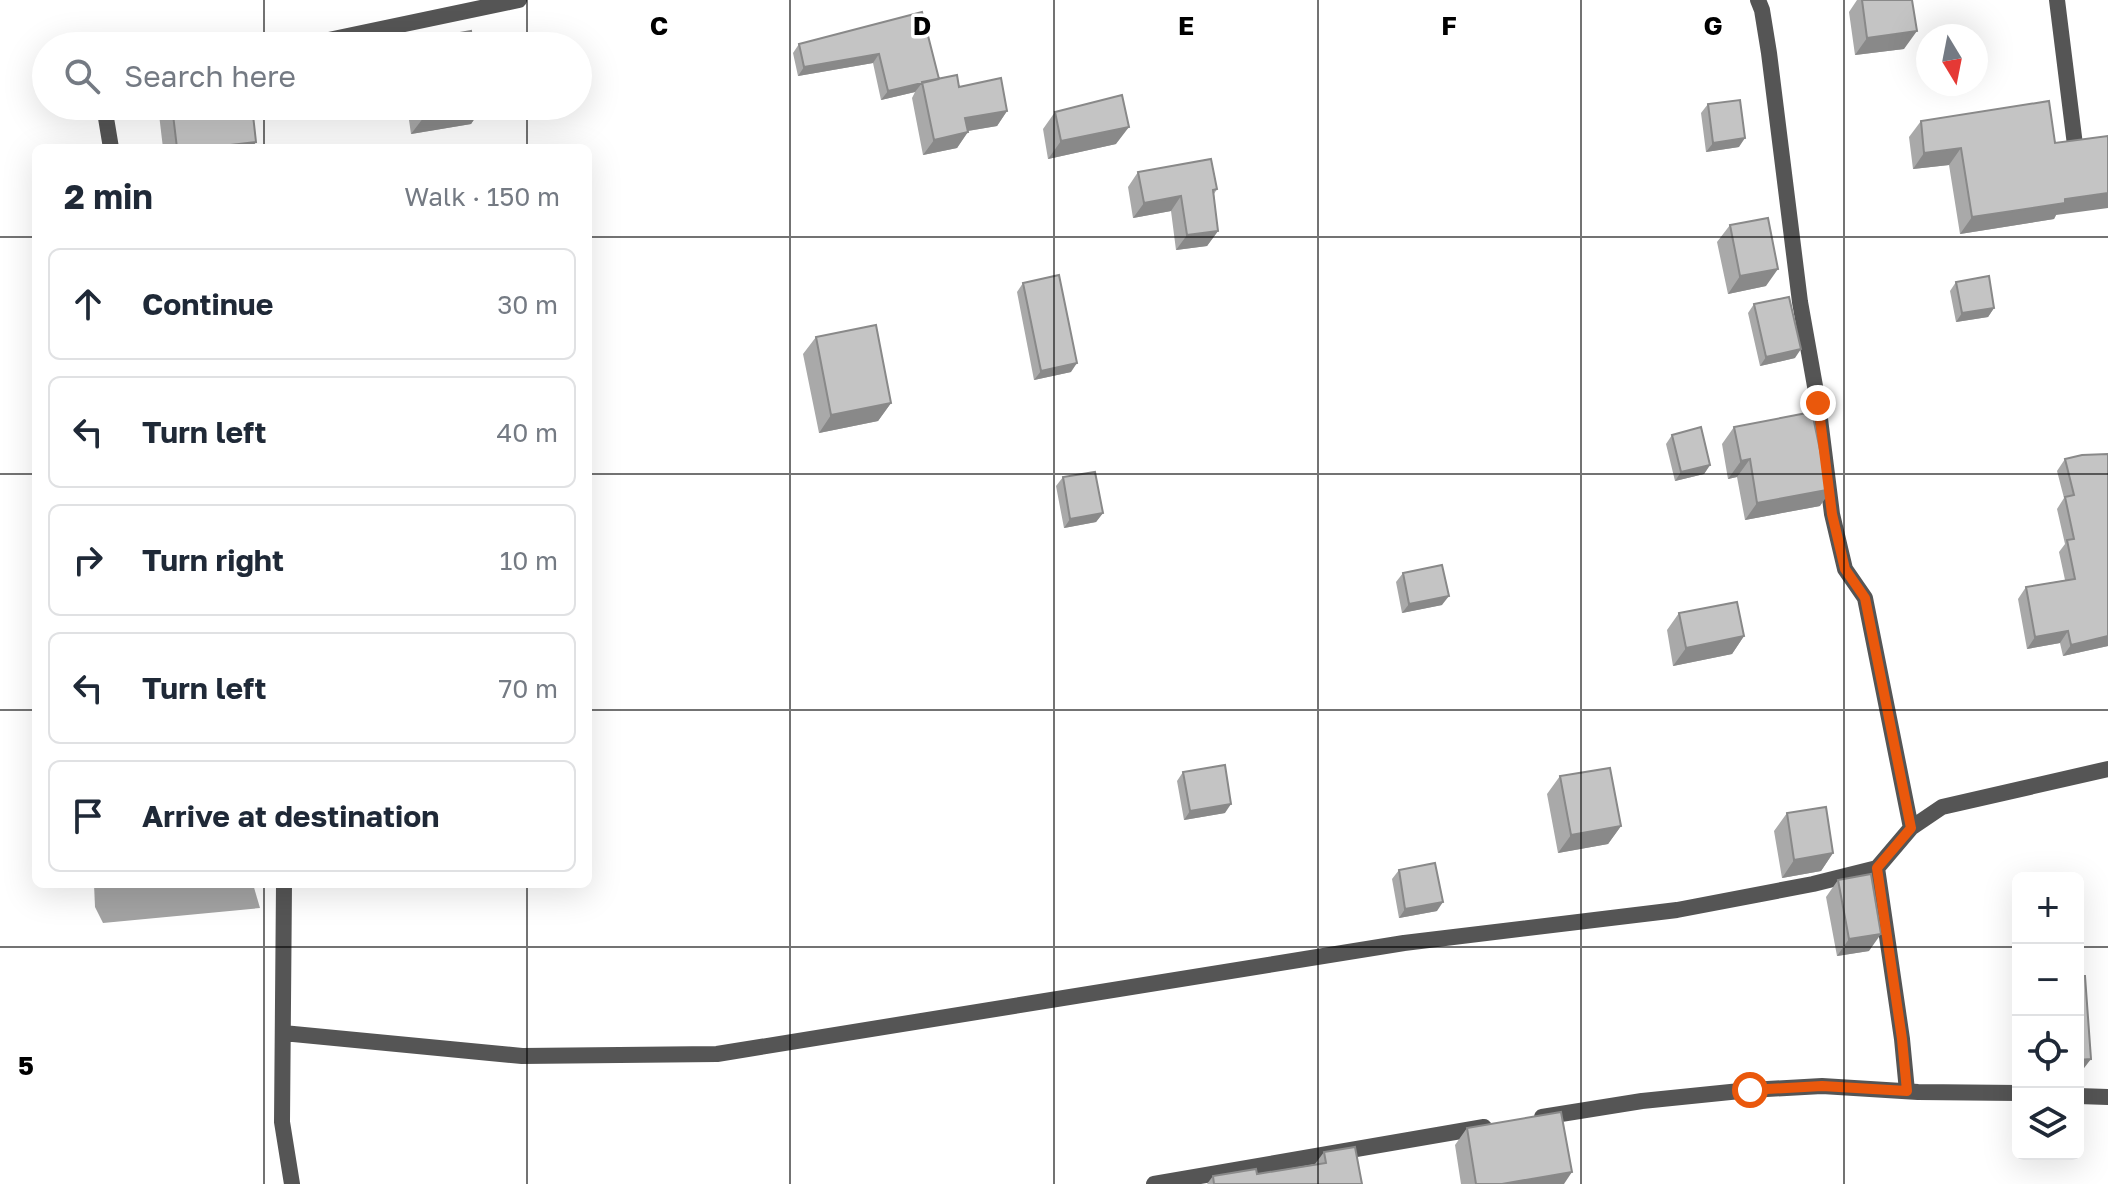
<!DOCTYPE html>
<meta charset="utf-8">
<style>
:root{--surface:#fff;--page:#f2f2f3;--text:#1f2937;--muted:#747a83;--line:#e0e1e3}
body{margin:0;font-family:"Golos Text",sans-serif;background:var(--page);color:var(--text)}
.controls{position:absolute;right:24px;bottom:24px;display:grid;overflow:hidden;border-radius:12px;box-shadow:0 8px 32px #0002}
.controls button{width:72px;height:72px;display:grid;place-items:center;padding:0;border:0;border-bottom:2px solid var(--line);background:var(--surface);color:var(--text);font:40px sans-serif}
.compass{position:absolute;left:1916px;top:24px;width:72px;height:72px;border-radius:50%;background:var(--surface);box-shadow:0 8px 32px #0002;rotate:170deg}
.stop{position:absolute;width:24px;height:24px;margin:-18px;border:6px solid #ea580c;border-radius:50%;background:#fff}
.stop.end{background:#ea580c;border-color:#fff;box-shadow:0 2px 8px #0008}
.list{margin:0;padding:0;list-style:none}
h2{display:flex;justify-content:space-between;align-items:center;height:104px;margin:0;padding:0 32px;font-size:34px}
h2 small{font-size:26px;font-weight:400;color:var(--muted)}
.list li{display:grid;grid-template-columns:52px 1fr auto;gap:24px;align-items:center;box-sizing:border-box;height:112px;margin:0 16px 16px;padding:0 16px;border:2px solid var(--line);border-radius:12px}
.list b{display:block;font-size:30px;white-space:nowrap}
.list em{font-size:26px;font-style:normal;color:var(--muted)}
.icon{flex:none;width:44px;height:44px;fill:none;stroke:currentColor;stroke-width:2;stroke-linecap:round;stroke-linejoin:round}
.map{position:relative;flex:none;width:2108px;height:1184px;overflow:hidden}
.search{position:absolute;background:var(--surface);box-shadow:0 8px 32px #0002;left:32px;top:32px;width:560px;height:88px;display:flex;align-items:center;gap:20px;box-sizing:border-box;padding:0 28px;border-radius:44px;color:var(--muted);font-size:30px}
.panel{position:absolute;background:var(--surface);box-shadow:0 8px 32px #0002;left:32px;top:144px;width:560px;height:744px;border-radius:12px}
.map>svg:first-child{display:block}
</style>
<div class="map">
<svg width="2108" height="1184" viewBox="0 0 2108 1184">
<rect width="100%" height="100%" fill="#fff"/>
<!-- water -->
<path fill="#a3a3a3" d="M 94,884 L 253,884 L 260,908 L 103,923 L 95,907 Z"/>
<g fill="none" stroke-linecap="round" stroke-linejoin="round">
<!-- street -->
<path stroke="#555" stroke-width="16" d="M 1758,0 L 1762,10 L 1769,53 L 1800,302 L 1818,403 L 1832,514 L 1845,569 L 1865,598 L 1911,828
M 2057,0 L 2075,145
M 300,46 L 519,0
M 104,106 L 111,148
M 1877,868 L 1902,1039 L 1907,1091
M 284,884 L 282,1122 L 292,1184
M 283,1033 L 522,1056 L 717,1054 L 1404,943 L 1677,910 L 1813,884 L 1877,868 L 1911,828 L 1942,807 L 2108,769
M 2078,1096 L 2108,1097
M 1542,1117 L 1642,1101 L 1750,1090 L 1822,1086 L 1918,1092 L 2018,1093
M 1154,1184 L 1484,1127"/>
</g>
<!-- wall -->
<path fill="#a9a9a9" d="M 1857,0 L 1912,0 L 1904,49 L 1855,55 L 1849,12 Z
M 922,12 L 939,79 L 1007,111 L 997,126 L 968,131 L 957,148 L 923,155 L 912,98 L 915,92 L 881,100 L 873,63 L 798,76 L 793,53 L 799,44 Z
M 1708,104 L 1739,147 L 1706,152 L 1701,113 Z
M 158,106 L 252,106 L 252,148 L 163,148 Z
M 407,106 L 483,106 L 471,124 L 411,134 Z
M 1055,112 L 1116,144 L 1048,159 L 1043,129 Z
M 1921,121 L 2056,215 L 2054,219 L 1960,234 L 1949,165 L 1913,169 L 1909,137 Z
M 1138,172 L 1217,189 L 1214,194 L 1218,231 L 1207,246 L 1176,250 L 1171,211 L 1133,218 L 1128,187 Z
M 1730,225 L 1766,286 L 1728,294 L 1717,242 Z
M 1956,282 L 1994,308 L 1988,317 L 1956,322 L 1950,291 Z
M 1023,283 L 1071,372 L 1034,380 L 1017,292 Z
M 1754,304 L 1795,358 L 1760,366 L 1748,313 Z
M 816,337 L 891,403 L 878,421 L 819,433 L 803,354 Z
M 1734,427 L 1821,455 L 1820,506 L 1745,520 L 1737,477 L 1728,479 L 1722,444 Z
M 1672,435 L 1710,465 L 1704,474 L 1675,481 L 1666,444 Z
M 2108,454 L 2108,646 L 2063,656 L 2060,643 L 2027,649 L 2018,599 L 2026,587 L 2065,580 L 2059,552 L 2065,544 L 2057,509 L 2064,498 L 2057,471 L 2065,459 Z
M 1063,477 L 1103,513 L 1096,522 L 1064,528 L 1056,486 Z
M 1403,573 L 1442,605 L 1402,613 L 1396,582 Z
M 1679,613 L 1744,636 L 1732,654 L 1673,666 L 1667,630 Z
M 1183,772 L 1225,813 L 1184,820 L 1177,781 Z
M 1560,776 L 1621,826 L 1608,844 L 1558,853 L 1547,794 Z
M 1787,813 L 1833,853 L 1821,871 L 1782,878 L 1774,831 Z
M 1399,870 L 1437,911 L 1399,918 L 1392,879 Z
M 1838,880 L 1869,951 L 1837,956 L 1826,897 Z
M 1467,1128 L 1564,1184 L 1461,1184 L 1455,1145 Z
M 1324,1152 L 1362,1184 L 1207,1184 L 1213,1176 L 1257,1174 L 1315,1164 Z"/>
<!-- shaded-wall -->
<path fill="#898989" d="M 1917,31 L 1904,49 L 1855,55 L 1867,38 Z
M 879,54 L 873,63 L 798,76 L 804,67 Z
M 922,83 L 915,92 L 881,100 L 888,91 Z
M 483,106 L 471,124 L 411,134 L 424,117 Z
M 1007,111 L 997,126 L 955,133 L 965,118 Z
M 1129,127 L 1116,144 L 1048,159 L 1061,141 Z
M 968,132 L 957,148 L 923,155 L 934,140 Z
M 1745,138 L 1739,147 L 1706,152 L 1713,143 Z
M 256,142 L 252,148 L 205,148 Z
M 1961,148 L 1949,165 L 1913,169 L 1924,153 Z
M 2108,193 L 2108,208 L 2056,215 L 2054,219 L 1960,234 L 1972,217 L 2065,199 Z
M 1181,196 L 1171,211 L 1133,218 L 1144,203 Z
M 1218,231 L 1207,246 L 1176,250 L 1187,235 Z
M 1778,269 L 1766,286 L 1728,294 L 1740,276 Z
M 1994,308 L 1988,317 L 1956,322 L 1962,313 Z
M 1801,349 L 1795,358 L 1760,366 L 1766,357 Z
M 1077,363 L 1071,372 L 1034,380 L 1041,371 Z
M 891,403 L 878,421 L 819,433 L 831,415 Z
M 1750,459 L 1737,477 L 1728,479 L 1741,461 Z
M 1710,465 L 1704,474 L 1675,481 L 1681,472 Z
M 1832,489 L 1820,506 L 1745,520 L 1757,503 Z
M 1103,513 L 1096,522 L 1064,528 L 1070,519 Z
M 1449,596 L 1442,605 L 1402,613 L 1409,604 Z
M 2068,631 L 2060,643 L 2027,649 L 2035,637 Z
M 1744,636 L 1732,654 L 1673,666 L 1686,648 Z
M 2108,636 L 2108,646 L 2063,656 L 2071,645 Z
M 1231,804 L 1225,813 L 1184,820 L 1190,811 Z
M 1621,826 L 1608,844 L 1558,853 L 1571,835 Z
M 1833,853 L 1821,871 L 1782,878 L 1794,860 Z
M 1443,902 L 1437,911 L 1399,918 L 1405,909 Z
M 1881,934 L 1869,951 L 1837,956 L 1849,939 Z
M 2091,1059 L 2078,1076 L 2078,1060 Z
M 1572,1172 L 1564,1184 L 1502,1184 Z"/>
<!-- building -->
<path fill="#c4c4c4" stroke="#898989" stroke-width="2" d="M 1862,0 L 1912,0 L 1917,31 L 1867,38 Z
M 922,12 L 939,79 L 888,91 L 879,54 L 804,67 L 799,44 Z
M 471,31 L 473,46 L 412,46 L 411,42 Z
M 957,75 L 959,87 L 1001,78 L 1007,111 L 965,118 L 968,132 L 934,140 L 922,82 Z
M 1122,95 L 1129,127 L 1061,141 L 1055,112 Z
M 1740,100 L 1745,138 L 1713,143 L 1708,104 Z
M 2049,101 L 2055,143 L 2108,136 L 2108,193 L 2065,199 L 2065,203 L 1972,217 L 1961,148 L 1924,153 L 1921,121 Z
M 172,106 L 252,106 L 256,142 L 205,148 L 177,148 Z
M 422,106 L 483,106 L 424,117 Z
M 1211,159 L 1217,189 L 1213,190 L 1218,231 L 1187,235 L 1181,196 L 1144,203 L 1138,172 Z
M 1768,218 L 1778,269 L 1740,276 L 1730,225 Z
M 1059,275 L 1077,363 L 1041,371 L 1023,283 Z
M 1989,276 L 1994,308 L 1962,313 L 1956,282 Z
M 1789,297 L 1801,349 L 1766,357 L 1754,304 Z
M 876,325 L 891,403 L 831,415 L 816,337 Z
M 1812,412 L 1821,455 L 1828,454 L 1832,489 L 1757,503 L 1750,459 L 1741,461 L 1734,427 Z
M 1701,427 L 1710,465 L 1681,472 L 1672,435 Z
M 2108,454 L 2108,636 L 2071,645 L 2068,631 L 2035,637 L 2026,587 L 2075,579 L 2067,540 L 2074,539 L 2065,497 L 2074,495 L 2065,459 L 2082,455 Z
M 1095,472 L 1103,513 L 1070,519 L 1063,477 Z
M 1442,565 L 1449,596 L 1409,604 L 1403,573 Z
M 1737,602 L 1744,636 L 1686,648 L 1679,613 Z
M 1225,765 L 1231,804 L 1190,811 L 1183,772 Z
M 1610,768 L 1621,826 L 1571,835 L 1560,776 Z
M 1826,807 L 1833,853 L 1794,860 L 1787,813 Z
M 1435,863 L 1443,902 L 1405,909 L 1399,870 Z
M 1871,874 L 1881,934 L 1849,939 L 1838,880 Z
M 2078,976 L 2085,976 L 2091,1059 L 2078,1060 Z
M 1561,1112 L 1572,1172 L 1502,1184 L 1476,1184 L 1467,1128 Z
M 1355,1147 L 1362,1184 L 1214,1184 L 1213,1176 L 1256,1169 L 1257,1174 L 1326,1163 L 1324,1152 Z"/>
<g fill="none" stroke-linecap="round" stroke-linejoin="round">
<!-- route -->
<path stroke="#ea580c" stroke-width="10" d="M 1750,1090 L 1822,1086 L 1907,1091 L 1902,1039 L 1877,868 L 1911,828 L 1865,598 L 1845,569 L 1832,514 L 1818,403"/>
</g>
<!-- grid -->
<path fill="none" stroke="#000" stroke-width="2" stroke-opacity="0.55" d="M 264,0 L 264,46M 527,0 L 527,46M 790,0 L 790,1184M 1054,0 L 1054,1184M 1318,0 L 1318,1184M 1581,0 L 1581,1184M 1844,0 L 1844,1184M 264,106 L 264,148M 527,106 L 527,148M 0,237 L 36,237M 588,237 L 2108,237M 0,474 L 36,474M 588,474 L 2108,474M 0,710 L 36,710M 588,710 L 2108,710M 264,884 L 264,1184M 527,884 L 527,1184M 0,947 L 2018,947M 2078,947 L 2108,947"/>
<g font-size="26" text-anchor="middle" font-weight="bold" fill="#000" stroke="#fff" stroke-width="7" stroke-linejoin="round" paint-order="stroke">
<text x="659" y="35">C</text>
<text x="922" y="35">D</text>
<text x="1186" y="35">E</text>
<text x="1449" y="35">F</text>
<text x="1713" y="35">G</text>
<text x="26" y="1075">5</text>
</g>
</svg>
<div class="controls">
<button>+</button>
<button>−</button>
<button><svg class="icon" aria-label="locate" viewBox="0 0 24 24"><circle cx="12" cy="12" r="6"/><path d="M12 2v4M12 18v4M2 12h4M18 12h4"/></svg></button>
<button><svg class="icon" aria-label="layers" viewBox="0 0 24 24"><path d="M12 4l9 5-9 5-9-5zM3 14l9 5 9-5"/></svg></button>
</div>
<svg class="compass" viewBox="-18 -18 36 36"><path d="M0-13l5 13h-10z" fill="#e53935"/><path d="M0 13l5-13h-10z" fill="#747a83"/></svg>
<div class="stop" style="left:1750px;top:1090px"></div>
<div class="stop end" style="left:1818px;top:403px"></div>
<div class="search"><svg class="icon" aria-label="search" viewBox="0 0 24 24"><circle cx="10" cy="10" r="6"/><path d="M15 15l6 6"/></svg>Search here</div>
<section class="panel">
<h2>2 min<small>Walk · 150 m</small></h2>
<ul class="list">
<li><svg class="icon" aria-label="ahead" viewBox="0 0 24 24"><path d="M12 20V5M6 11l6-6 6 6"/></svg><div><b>Continue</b></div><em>30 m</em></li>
<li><svg class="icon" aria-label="left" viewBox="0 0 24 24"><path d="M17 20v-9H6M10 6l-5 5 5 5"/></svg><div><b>Turn left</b></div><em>40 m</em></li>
<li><svg class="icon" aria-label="right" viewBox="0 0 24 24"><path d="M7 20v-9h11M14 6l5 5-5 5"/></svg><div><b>Turn right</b></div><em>10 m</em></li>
<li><svg class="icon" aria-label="left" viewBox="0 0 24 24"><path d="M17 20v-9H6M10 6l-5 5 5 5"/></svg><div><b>Turn left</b></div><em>70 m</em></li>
<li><svg class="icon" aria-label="arrive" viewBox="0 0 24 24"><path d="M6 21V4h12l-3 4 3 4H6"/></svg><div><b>Arrive at destination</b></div></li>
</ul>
</section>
</div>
